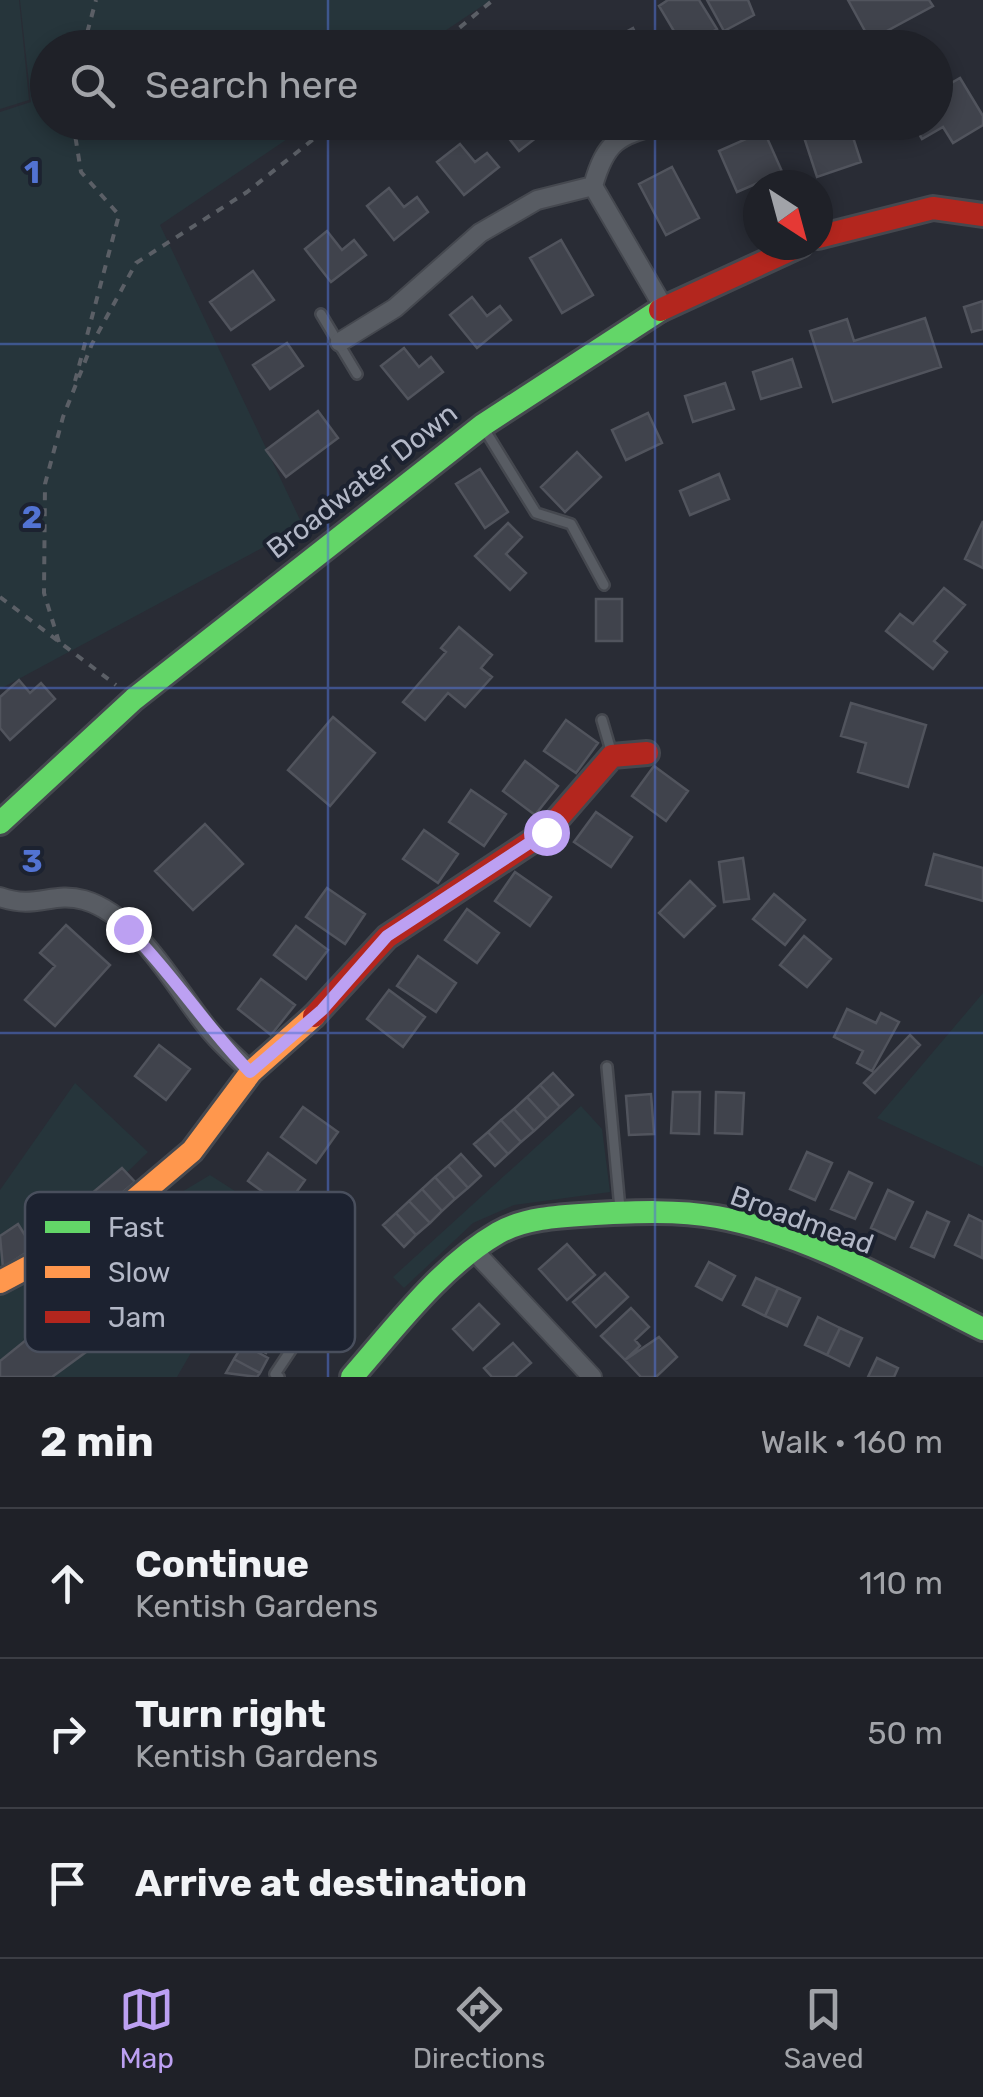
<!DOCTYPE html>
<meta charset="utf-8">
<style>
:root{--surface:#1f2128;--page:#2c2e34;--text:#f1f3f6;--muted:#a1a3a8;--line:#3c3e45;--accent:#bca0f2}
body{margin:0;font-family:Rubik,sans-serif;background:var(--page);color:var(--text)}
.compass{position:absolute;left:743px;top:170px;width:90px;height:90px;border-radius:50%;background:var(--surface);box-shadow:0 5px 15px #0003;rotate:144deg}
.stop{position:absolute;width:30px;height:30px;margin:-22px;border:8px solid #bca0f2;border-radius:50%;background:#fff}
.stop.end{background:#bca0f2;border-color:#fff;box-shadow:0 2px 10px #0008}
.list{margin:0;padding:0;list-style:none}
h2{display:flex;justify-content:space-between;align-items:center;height:130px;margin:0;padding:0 40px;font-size:42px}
h2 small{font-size:32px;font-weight:400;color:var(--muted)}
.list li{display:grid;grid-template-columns:65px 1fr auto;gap:30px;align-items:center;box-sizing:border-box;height:150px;padding:0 40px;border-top:2px solid var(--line)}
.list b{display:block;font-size:38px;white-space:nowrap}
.list p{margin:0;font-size:32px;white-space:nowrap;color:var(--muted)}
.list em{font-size:32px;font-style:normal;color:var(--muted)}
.icon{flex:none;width:55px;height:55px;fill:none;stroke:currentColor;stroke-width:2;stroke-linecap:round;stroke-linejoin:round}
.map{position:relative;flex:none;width:983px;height:1377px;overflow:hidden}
.search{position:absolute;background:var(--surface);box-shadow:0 5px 15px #0003;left:30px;right:30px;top:30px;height:110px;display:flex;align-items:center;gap:25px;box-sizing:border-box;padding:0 35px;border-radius:55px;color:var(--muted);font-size:38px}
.sheet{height:580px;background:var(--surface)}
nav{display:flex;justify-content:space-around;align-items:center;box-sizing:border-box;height:140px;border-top:2px solid var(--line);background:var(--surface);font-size:28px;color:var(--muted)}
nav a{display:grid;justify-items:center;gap:5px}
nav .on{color:var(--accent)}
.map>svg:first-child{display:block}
</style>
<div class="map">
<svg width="983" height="1377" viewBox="0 0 983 1377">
<rect width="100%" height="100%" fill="#292c35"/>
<!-- green -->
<path fill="#26353b" d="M 0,0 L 19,0 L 29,100 L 0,109 Z
M 20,0 L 491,0 L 421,47 L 48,48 L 48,122 L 311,123 L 160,225 L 303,526 L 0,689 L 0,112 L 31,102 Z
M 983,993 L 983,1167 L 877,1118 Z
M 75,1083 L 148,1152 L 107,1192 L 127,1225 L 210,1175 L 271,1214 L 177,1377 L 0,1377 L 0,1190 Z
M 581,1106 L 602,1129 L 610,1192 L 514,1205 L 473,1223 L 404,1288 L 393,1277 Z"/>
<!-- building -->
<path fill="#40434c" stroke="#51545d" stroke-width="2.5" d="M 668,0 L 699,0 L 717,29 L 684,48 L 659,6 Z
M 707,0 L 748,0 L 754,15 L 724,31 Z
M 848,0 L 929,0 L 933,6 L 870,40 Z
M 633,28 L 643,48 L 608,48 L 606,43 Z
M 960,78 L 983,116 L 983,125 L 953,143 L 943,127 L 922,139 L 912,122 L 936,122 L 936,92 Z
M 496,122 L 553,122 L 554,124 L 519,151 Z
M 799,122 L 831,122 L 835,136 L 851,131 L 861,162 L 817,177 Z
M 764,131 L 788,185 L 760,182 L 737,192 L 719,151 Z
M 460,144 L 475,162 L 487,153 L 499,167 L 464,195 L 437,162 Z
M 672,167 L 699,218 L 666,235 L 639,184 Z
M 389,188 L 404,207 L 417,197 L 428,212 L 394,240 L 367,206 Z
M 327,231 L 342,250 L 354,240 L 366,255 L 331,282 L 305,249 Z
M 561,240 L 593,295 L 562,313 L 530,258 Z
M 253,271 L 274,300 L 231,330 L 210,302 Z
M 472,297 L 487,316 L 500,306 L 511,320 L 477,348 L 450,315 Z
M 983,301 L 983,329 L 972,332 L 964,307 Z
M 925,318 L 941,367 L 833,402 L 810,331 L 847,319 L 854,341 Z
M 287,343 L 303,366 L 270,389 L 253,365 Z
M 404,348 L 419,367 L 431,357 L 443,372 L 408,399 L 381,366 Z
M 792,359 L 801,387 L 761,399 L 753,372 Z
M 725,383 L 734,409 L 693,422 L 685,396 Z
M 318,411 L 338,438 L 286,477 L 266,450 Z
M 648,413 L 662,443 L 626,460 L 612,430 Z
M 577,452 L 601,477 L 565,512 L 541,487 Z
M 480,469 L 508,512 L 485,528 L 456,484 Z
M 719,474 L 729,499 L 690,515 L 680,491 Z
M 983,521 L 983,568 L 965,559 Z
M 508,523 L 522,537 L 506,554 L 526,573 L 510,590 L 475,556 Z
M 944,588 L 965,605 L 934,641 L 947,652 L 933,669 L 886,631 L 900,614 L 913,624 Z
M 596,599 L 622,599 L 622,641 L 596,641 Z
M 459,627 L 492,655 L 481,668 L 492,677 L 465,707 L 448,693 L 425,720 L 403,702 L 446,652 L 441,648 Z
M 19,680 L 30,693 L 41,683 L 55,699 L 10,740 L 0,728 L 0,697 Z
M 851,703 L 926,725 L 908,787 L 858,772 L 866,743 L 841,736 Z
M 333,717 L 375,753 L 330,806 L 288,770 Z
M 566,720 L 598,743 L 576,773 L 544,751 Z
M 525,761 L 558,786 L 535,815 L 503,791 Z
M 654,766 L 688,791 L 666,821 L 632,796 Z
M 471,790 L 506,814 L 484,846 L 449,822 Z
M 596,812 L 632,837 L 611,867 L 574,842 Z
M 205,824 L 243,864 L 193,910 L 155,871 Z
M 424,830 L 458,854 L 438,883 L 403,859 Z
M 934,854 L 983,868 L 983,901 L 926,885 Z
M 743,858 L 749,899 L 724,902 L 719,862 Z
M 515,872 L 551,897 L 530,926 L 495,901 Z
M 690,881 L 715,906 L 684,937 L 659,913 Z
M 327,888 L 365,914 L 345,944 L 306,917 Z
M 774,894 L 805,920 L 785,945 L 753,919 Z
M 467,909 L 499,933 L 477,963 L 445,940 Z
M 66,925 L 110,965 L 55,1026 L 25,1000 L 55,966 L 40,953 Z
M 296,926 L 328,950 L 306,979 L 274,955 Z
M 804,936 L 831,959 L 807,987 L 780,965 Z
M 418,956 L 456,983 L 436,1012 L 397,986 Z
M 261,979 L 295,1005 L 271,1035 L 238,1009 Z
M 389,990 L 425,1017 L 403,1047 L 367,1019 Z
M 847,1009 L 876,1023 L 881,1013 L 899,1022 L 872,1071 L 857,1063 L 863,1051 L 834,1037 Z
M 910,1035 L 920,1045 L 875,1093 L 864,1083 Z
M 159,1045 L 190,1069 L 166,1100 L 135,1076 Z
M 553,1073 L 573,1095 L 560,1107 L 540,1085 Z
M 540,1085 L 560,1107 L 547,1119 L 527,1097 Z
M 673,1092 L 700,1092 L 699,1134 L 671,1133 Z
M 716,1092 L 744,1093 L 742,1134 L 715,1133 Z
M 651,1094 L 654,1134 L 629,1135 L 626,1096 Z
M 527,1097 L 547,1119 L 534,1131 L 514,1109 Z
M 303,1107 L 338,1132 L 316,1163 L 281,1137 Z
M 514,1109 L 534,1131 L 521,1142 L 501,1120 Z
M 501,1120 L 521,1142 L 508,1154 L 488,1132 Z
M 488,1132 L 508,1154 L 495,1166 L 474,1144 Z
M 807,1152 L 832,1163 L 815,1200 L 790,1189 Z
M 268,1153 L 305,1180 L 285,1208 L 248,1181 Z
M 461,1154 L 481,1176 L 468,1188 L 448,1166 Z
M 448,1166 L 468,1188 L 455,1199 L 435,1177 Z
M 122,1168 L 135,1182 L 104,1208 L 91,1194 Z
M 849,1172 L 872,1183 L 855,1219 L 831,1209 Z
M 435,1177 L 455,1199 L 442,1211 L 422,1189 Z
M 422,1189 L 442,1211 L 430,1223 L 409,1201 Z
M 888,1190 L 913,1202 L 895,1239 L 871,1228 Z
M 409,1201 L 430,1223 L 416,1235 L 396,1213 Z
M 927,1212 L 949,1222 L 934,1257 L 911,1247 Z
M 396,1213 L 416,1235 L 404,1247 L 383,1225 Z
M 969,1215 L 983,1222 L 982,1258 L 955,1245 Z
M 18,1224 L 33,1248 L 3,1268 L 0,1236 Z
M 567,1244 L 595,1275 L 567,1300 L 539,1269 Z
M 709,1262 L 735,1276 L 722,1300 L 696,1286 Z
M 605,1273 L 628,1297 L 596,1327 L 573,1302 Z
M 94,1276 L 123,1320 L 103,1334 L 100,1331 L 82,1348 L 86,1352 L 52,1377 L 0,1377 L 0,1361 L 36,1332 L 29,1325 L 46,1309 L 52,1316 Z
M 756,1278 L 778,1288 L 765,1316 L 743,1305 Z
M 778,1288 L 800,1298 L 787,1326 L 765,1316 Z
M 479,1304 L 499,1324 L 473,1350 L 453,1329 Z
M 631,1308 L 649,1327 L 635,1340 L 640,1346 L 625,1360 L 601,1336 Z
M 818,1317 L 840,1328 L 827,1355 L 805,1345 Z
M 252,1325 L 275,1339 L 266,1353 L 243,1339 Z
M 840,1328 L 862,1338 L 849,1366 L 827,1355 Z
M 659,1337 L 677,1357 L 656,1377 L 641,1377 L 625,1360 Z
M 513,1343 L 531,1363 L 515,1377 L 492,1377 L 484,1368 Z
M 243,1344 L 268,1358 L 260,1373 L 234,1359 Z
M 877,1358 L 898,1368 L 894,1377 L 868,1377 Z
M 234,1359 L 260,1373 L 257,1377 L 226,1373 Z"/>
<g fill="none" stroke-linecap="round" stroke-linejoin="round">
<defs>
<path id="lane" d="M 782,40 L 784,48
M 321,314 L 357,374
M 483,427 L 536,513 L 571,524 L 604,585
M 602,720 L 612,754
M 607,1067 L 620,1209
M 279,1377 L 275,1374 L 313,1317"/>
<path id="street" d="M 593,186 L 664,308
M 340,342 L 395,308 L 480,233 L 537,200 L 593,186 C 607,136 621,136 668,122
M 0,897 C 36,910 52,891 84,900 C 140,916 178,994 212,1033 C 224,1047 238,1059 251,1072
M 475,1252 L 592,1377"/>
<path id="fast" d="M 0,823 L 134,699 L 483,425 L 660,310
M 352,1377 C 395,1328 441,1266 498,1233 C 526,1217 563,1216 595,1214 C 635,1212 677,1210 717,1217 C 810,1234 899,1287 983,1329"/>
<path id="slow" d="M 0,1282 L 100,1229 L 192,1151 L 251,1072 L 314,1016"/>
<path id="jam" d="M 818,237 L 933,208 L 983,215
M 660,310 L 801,245
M 314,1016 L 387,937 L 547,831 L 612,756 L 647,753"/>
</defs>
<!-- lane casing -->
<use href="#lane" stroke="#45484f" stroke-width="14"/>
<!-- street casing -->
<use href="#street" stroke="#45484f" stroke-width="22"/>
<!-- fast casing -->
<use href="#fast" stroke="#45484f" stroke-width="28"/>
<!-- slow casing -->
<use href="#slow" stroke="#45484f" stroke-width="28"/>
<!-- jam casing -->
<use href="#jam" stroke="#45484f" stroke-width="28"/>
<!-- path -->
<path stroke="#5b5f66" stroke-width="4" stroke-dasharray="8 8" stroke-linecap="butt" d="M 83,48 L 96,0
M 435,48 L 493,0
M 73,122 L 81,172 L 119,215 L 75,381
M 0,597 L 116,685
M 59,642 L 44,593 L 45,484 L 63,417 L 92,344 L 136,263 L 247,192 L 335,122"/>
<!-- lane -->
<use href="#lane" stroke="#585c63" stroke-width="9"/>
<!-- street -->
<use href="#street" stroke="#585c63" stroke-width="18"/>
<!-- fast -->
<use href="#fast" stroke="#63d668" stroke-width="22"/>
<!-- slow -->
<use href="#slow" stroke="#ff974d" stroke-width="22"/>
<!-- jam -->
<use href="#jam" stroke="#b3261e" stroke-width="22"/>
</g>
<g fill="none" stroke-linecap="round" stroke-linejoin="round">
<!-- route -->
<path stroke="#bca0f2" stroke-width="12" d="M 128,929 C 173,974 206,1027 250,1072 L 322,1010 L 387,936 L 546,832"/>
</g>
<!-- grid -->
<path fill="none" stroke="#5273d2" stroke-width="2.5" stroke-opacity="0.55" d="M 328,0 L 328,48M 655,0 L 655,48M 328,122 L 328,1377M 655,122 L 655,1377M 0,344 L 983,344M 0,688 L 983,688M 0,1033 L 983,1033"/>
<g text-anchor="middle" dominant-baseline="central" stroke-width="8" stroke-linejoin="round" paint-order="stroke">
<!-- street labels -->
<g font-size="28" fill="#b3b8c7" stroke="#1c2230">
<text transform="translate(362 481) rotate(-38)">Broadwater Down</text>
<text transform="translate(802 1220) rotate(20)">Broadmead</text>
</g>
</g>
<!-- legend -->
<rect x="25" y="1192" width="330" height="160" rx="15" fill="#1c2230" stroke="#494f5d" stroke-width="2.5"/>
<rect x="45" y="1221" width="45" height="12" fill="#63d668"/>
<rect x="45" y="1266" width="45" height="12" fill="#ff974d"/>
<rect x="45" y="1311" width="45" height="12" fill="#b3261e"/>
<g font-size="28" fill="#b3b8c7">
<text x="108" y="1237">Fast</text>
<text x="108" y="1282">Slow</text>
<text x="108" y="1327">Jam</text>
</g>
<g font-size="32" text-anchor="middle" font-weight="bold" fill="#5273d2" stroke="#1c2230" stroke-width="8" stroke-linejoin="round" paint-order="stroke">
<text x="32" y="183">1</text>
<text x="32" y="528">2</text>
<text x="32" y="872">3</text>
</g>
</svg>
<svg class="compass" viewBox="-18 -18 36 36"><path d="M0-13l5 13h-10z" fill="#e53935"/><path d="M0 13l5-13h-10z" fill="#a1a3a8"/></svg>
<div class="stop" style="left:546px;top:832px"></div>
<div class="stop end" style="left:128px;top:929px"></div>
<div class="search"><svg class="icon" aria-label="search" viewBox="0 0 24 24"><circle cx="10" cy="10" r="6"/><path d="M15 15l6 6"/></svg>Search here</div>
</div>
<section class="sheet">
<h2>2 min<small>Walk · 160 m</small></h2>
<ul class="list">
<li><svg class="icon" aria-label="ahead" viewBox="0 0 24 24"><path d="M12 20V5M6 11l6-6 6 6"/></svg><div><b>Continue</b><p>Kentish Gardens</p></div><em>110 m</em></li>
<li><svg class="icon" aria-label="right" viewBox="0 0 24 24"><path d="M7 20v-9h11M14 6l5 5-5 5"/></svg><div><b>Turn right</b><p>Kentish Gardens</p></div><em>50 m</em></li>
<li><svg class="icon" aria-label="arrive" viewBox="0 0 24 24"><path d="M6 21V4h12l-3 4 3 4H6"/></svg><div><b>Arrive at destination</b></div></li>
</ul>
</section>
<nav>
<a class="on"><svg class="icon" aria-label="map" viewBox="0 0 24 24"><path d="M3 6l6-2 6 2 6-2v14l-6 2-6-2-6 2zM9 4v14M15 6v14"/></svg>Map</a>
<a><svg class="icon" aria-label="directions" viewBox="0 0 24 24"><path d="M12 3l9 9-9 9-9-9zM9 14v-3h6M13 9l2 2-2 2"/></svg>Directions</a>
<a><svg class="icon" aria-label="saved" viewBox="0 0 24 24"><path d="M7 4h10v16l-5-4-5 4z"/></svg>Saved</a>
</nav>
